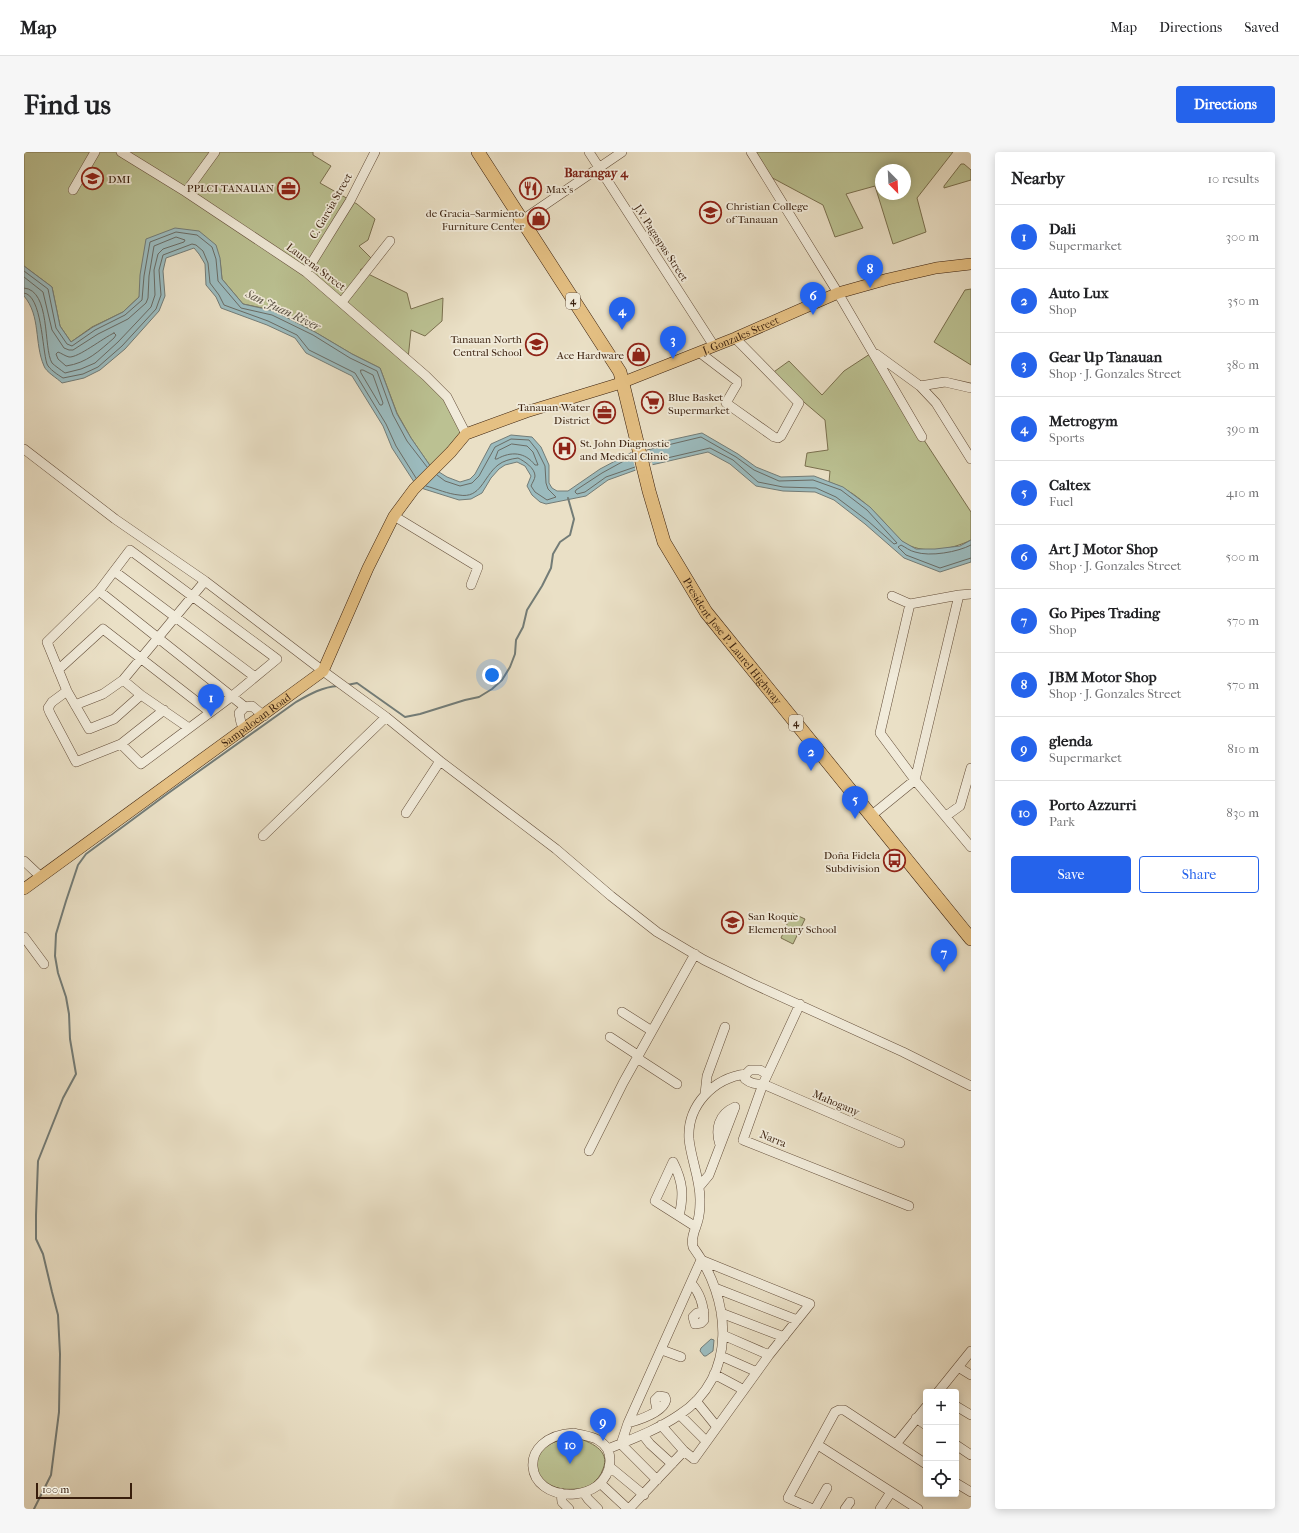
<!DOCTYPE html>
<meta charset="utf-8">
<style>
:root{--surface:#fff;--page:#f6f6f6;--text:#202124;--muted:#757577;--line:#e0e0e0;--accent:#2563eb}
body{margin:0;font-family:"IM FELL French Canon",serif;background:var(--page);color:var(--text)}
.controls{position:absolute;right:12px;bottom:12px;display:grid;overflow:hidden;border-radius:4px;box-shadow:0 2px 10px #0003}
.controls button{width:36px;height:36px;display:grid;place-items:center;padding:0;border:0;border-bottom:1px solid var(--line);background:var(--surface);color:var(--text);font:20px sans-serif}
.compass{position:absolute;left:851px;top:12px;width:36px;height:36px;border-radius:50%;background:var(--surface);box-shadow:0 2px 10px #0003;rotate:156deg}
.scale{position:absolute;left:12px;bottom:10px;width:96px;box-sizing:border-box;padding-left:4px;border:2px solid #381e0c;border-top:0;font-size:11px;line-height:14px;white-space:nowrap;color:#381e0c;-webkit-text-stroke:3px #f1ebda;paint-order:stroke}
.you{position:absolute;left:468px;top:523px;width:14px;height:14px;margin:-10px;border:3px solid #fff;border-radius:50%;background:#1a73e8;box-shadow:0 0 0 6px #1a73e833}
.badge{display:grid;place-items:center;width:26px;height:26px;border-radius:50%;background:var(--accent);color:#fff;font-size:13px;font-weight:700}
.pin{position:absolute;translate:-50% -33px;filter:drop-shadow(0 1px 2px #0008)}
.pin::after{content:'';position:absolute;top:21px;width:14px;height:12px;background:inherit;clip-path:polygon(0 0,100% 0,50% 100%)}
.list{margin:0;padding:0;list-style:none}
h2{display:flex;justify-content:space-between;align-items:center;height:52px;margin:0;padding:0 16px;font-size:17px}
h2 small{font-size:13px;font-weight:400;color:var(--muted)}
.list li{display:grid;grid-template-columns:26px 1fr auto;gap:12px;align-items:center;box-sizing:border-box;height:64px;padding:0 16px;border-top:1px solid var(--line)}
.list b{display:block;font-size:15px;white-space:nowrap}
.list p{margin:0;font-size:13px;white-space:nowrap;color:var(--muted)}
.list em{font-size:13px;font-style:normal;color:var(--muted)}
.actions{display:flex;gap:8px;padding:12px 16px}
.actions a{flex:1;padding:9px 0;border:1px solid var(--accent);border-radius:4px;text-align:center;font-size:14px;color:var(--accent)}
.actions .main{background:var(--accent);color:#fff}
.icon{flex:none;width:22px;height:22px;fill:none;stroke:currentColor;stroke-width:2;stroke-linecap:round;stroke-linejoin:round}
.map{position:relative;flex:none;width:947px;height:1357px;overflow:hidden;border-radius:4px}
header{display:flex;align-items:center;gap:24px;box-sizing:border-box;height:56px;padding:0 20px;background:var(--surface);border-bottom:1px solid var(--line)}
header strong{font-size:19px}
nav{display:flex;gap:22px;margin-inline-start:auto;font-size:14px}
.intro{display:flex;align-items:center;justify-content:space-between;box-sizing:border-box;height:96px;padding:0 24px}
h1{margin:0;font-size:28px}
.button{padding:10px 18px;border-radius:4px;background:var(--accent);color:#fff;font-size:14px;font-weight:700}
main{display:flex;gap:24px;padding:0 24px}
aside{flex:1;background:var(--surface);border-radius:4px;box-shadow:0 2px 10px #0003}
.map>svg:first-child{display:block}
</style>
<header>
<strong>Map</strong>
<nav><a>Map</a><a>Directions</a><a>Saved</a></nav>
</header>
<div class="intro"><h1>Find us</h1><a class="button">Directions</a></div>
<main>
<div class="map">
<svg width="947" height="1357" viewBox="0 0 947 1357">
<rect width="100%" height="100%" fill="#eae0c6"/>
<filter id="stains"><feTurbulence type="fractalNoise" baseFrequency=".005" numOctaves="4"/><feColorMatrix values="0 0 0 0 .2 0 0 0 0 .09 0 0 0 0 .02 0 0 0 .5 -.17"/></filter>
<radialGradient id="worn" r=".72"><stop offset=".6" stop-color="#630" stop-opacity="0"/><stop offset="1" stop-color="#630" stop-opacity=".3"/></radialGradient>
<!-- green -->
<path fill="#bbc192" stroke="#7a704f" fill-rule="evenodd" d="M 0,0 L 289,0 L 289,3 L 307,14 L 296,31 L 333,52 L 351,67 L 344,88 L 335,94 L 350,109 L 336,118 L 383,141 L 387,157 L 419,146 L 418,169 L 401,184 L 387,178 L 384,207 L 423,245 L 442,282 L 407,315 L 387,286 L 373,261 L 356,216 L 328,202 L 291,180 L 248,158 L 219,152 L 198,127 L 196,108 L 150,77 L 115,145 L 99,160 L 68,175 L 47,190 L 36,174 L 28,135 L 0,114 Z
M 728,0 L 929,0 L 893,46 L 902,80 L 869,92 L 851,34 L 822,42 L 839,76 L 811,85 L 799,53 L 741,22 ZM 857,18 L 881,18 L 881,42 L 857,42 Z
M 937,12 L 940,12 L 947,18 L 947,28 L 920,36 L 920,34 Z
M 947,137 L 947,213 L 910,190 L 941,138 Z
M 849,200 L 898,285 L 947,360 L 947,388 C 927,398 898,403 879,390 C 873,385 867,378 862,372 C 845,354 829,338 805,330 L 806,319 L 781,314 L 783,301 L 804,298 L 801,268 L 747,222 L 765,209 L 798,243 L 820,219 Z
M 768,761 L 781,767 L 769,792 L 757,786 Z
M 551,1285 C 566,1290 587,1298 579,1317 C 577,1323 573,1328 568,1332 C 557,1340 528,1339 518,1329 C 514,1325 513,1315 511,1309 C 521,1290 531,1289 551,1285 Z"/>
<!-- water -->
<path fill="#9bbbbe" stroke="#737c77" d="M 151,76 L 175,79 L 192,93 L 196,106 L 198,127 L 219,152 L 250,159 L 291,180 L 328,202 L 356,216 L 373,262 L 387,286 L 407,315 L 423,325 L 436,330 L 446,327 L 451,322 L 467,292 L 487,283 L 508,285 L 517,295 L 525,313 L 525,331 L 528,336 L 533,339 L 544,339 L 576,317 L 612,298 L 628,292 L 678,281 L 714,302 L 732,315 L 757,325 L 790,324 L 819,335 L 846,355 L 878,389 L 892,397 L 911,397 L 936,394 L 947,388 L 947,410 L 916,420 L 880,406 L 841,372 L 810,348 L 791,340 L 759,339 L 732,334 L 706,312 L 684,300 L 623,314 L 584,328 L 562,344 L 522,352 L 516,350 L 508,343 L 503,334 L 507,324 L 501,314 L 493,310 L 481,313 L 475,317 L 467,326 L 458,341 L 447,347 L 435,348 L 400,337 L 392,333 L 368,296 L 359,274 L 328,224 L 282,201 L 271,186 L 243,173 L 197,156 L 192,145 L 182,133 L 181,112 L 175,102 L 170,96 L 142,106 L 139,119 L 141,144 L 135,159 L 101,197 L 76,218 L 60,226 L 38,231 C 33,226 22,220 20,214 C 10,191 17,164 0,144 L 0,114 L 28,135 L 36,174 L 47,190 L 69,175 L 99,160 L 115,145 L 116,123 L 122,87 Z
M 687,1187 L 690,1188 L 689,1199 L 682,1204 L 680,1204 L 676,1199 L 677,1196 Z"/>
<!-- pier -->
<path fill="#eae0c6" d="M 624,291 L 629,315 L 612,321 L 607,298 Z"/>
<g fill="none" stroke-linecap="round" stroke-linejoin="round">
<!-- shore -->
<path stroke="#6a6c65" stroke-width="1" d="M 0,119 L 24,137 L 32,176 L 43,192 L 48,194 L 71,178 L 101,163 L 118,148 L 120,124 L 126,90 L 152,80 L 173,83 L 188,95 L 192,107 L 194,129 L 217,156 L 248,163 L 289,183 L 326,206 L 353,219 L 369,263 L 383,289 L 403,315
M 0,125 L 19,140 L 28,178 L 40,196 L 45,198 L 49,198 L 74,182 L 104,167 L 122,151 L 124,146 L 125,124 L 130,94 L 152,85 L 161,88 L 160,90 L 139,97 L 134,102 L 130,118 L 131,143 L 127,155 L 112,171 L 94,190 L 71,211 L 57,217 L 41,221 C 37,218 31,214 28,211 C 19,196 27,138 0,136
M 0,141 C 18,143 18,197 23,212 C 25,217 34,223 39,226 L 59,222 L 74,215 L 98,194 L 132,157 L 137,143 L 135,118 L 139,103 L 168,92 L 172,93 L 179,99 L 184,111 L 186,131 L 195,143 L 200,153 L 244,169 L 273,183 L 285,198 L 331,221 L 362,272 L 372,294 L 392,326
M 90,181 L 92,183 L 90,186 C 75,199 63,211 42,214 L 34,207 L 32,202 L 34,200 C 37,201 41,204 45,205 C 54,206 79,186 90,181 Z
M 337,218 L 339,218 L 349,223 L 359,251 L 358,253 L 356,253 L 337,221 Z
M 488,292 L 503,294 L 509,300 L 514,313 L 511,313 C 501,300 487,299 473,307 L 471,307 L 474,299 Z
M 623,298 L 677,285 L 712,305 L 730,318 L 755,329 L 789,328 L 817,338 L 843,358 L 873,391 L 870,392 L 844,369 L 812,345 L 792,336 L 759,335 L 734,330 L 709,308 L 686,296 L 626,310
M 609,304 L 578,321 L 552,338 L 551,340 L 553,342 L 561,340 L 582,325 L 611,315
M 402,334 C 413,337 424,342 435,343 C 457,347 459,325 474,313 C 479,309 486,307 494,306 C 500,309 511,316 511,324 C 511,327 508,331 507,334 L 511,340 L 523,348 L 532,345 L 524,337 L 522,331 L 521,314 L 513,298 L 505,288 L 487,287 L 471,295 L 455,324 L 448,331 L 436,334 L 421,329 L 413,323
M 947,393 C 934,400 906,405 891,400 C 886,399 881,395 877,393 L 874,395 L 882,403 L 916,416 L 947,406"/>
<!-- stream -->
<path stroke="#737c77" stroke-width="2" d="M 323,533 L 333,531 L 381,565 L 396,562 L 441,548 L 455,545 L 468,537 L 478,528 L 486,515 L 491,502 L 492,488 L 499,475 L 503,458 L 518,434 L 527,416 L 529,402 L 536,390 L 546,383 L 550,367 L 544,346
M 10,1357 L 27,1323 L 35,1260 L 36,1202 L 34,1163 L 28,1140 L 19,1102 L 12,1087 L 12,1063 L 14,1009 L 39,946 L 52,922 L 46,887 L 45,862 L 42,845 L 34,821 L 31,804 L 32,782 L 42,749 L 54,713 L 62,702 L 143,642 L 272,550 C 286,542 298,535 314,534"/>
<defs>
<path id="minor" d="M 97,0 L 162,40 L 282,120 L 402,224 L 423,245 L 442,282
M 565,0 L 690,194
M 727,0 L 814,141 L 898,285
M 49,38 L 71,0
M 162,40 L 191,0
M 494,71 L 598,0
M 282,120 L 326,49 L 351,0
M 318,150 L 366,89
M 675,200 L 713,229 L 713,232 L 702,251 L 750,285 L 754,286 L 757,284 L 775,251 L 711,186
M 852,202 L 896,234 L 912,251 L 947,307
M 896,234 L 921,230 L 947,236
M 0,297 L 91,367 L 181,429 L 299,519 L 362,565 L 416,609 L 532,697 L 587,744 L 633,780 L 680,808 L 727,831 L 879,900 L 947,934
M 370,364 L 454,415 L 447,433
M 90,419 L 231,525
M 75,439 L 221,555
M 935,443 L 947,442
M 868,444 L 886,452
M 34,518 L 79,477 L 186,560
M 99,528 L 117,543 L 165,576
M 43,539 L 28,550 L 24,556 L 26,561 L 52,610 L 97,592 L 140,558
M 51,553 L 79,542 L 99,528 L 181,429
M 224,575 L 217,571 L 215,561 L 221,555 L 228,554 L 240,564
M 97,592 L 117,612 L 207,545 L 253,507 L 106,398 L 75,439 L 23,490 L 43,539 L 65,577 L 90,567 L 117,543
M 382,661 L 416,609
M 848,663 L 891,628 L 935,443 L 886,452 L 856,581 L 891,628 L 947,695
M 922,664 L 936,654 L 947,616
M 239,684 L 362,565
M 0,709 L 17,725
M 0,785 L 20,812
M 776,852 L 739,932 L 719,988 L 885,1054
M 598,860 L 628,879
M 586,885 L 615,904
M 613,906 L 653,932
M 743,922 L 736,918 L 726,918 L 722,922 L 721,927 C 727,932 732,932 739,932 L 876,991
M 681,942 L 683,924 L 701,875
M 696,993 C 691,978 694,962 711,955
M 565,999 L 599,931 L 671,802
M 649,1010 L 631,1049 L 672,1075
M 649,1010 C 659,1030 660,1043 655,1064
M 675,1035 L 685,1023 L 711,955
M 667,1131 C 677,1142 680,1154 680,1168 L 677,1171 L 671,1172 L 669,1165 L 673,1161 L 680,1159
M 691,1136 L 773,1168
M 697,1161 L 760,1185
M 699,1183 L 745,1203
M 638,1198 L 657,1205
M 697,1204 L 733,1220
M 934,1215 L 947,1223
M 690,1222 L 720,1238
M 914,1240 L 947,1199
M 672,1249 L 693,1275
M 932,1254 L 947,1263
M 656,1263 L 682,1289
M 892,1266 L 902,1273
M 604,1271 C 615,1268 639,1260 642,1248 L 641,1245 L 635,1244 L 631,1248 L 633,1258
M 550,1281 C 557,1283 567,1284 574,1288 C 592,1298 588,1322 573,1334 C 566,1339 560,1341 551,1342 C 498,1346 492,1284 550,1281 Z
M 619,1283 L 626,1292 L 648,1312
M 872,1292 L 902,1255
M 794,1293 L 894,1357
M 932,1293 L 947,1303
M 584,1297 C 608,1287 633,1278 655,1263 C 715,1224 707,1146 669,1095 C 666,1083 674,1074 675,1063 C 676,1058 676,1052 676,1047 C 676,1027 667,1007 665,987 C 663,954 689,926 722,922
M 586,1315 L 620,1343
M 633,1328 L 597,1292 L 604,1271 L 677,1108 L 786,1152 L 745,1203 L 670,1307 L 660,1299 L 637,1273
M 576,1331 L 604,1357
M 932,1331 L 947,1340
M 537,1341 L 538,1350 L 545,1357
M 560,1341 L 564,1347 L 574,1357
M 605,1357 L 660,1299
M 789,1357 L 764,1346 L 811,1260 L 815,1258 L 820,1258 L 902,1312
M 791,1357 L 803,1336
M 821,1357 L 826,1350
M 856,1357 L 867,1340"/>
<g id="major">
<path id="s1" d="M 0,737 L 299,519 L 344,416 L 370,364 L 390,337 L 427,300 L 442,282 L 502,260 L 597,231 L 711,186 L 814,141 L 864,127 L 912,116 L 947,112"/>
</g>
<g id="highway">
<path id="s2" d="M 454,0 L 596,220 L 625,339 L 640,390 L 682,460 L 947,787"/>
</g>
</defs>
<!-- minor casing -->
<use href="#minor" stroke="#644e3a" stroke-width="10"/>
<!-- major casing -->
<use href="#major" stroke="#381e0c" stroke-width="12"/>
<!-- highway casing -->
<use href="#highway" stroke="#381e0c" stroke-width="14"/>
<!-- minor -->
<use href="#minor" stroke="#f1ebda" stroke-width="9"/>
<!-- major -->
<use href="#major" stroke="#e5c083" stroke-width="11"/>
<!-- highway -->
<use href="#highway" stroke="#e5c083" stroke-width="13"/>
</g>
<!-- icons -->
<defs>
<symbol id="school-ring" viewBox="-11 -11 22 22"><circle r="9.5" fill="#f1ebda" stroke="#8f2418" stroke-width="1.5"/><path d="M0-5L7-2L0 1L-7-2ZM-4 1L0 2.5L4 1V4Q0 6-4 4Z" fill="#8f2418"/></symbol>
<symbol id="office-ring" viewBox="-11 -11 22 22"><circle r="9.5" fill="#f1ebda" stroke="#8f2418" stroke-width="1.5"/><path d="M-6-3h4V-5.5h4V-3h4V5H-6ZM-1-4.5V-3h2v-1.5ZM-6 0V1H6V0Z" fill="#8f2418"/></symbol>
<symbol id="restaurant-ring" viewBox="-11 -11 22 22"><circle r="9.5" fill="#f1ebda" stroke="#8f2418" stroke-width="1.5"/><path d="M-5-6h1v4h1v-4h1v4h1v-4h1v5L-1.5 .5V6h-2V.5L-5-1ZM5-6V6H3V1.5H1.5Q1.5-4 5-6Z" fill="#8f2418"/></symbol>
<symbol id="university-ring" viewBox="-11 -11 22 22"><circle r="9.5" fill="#f1ebda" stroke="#8f2418" stroke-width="1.5"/><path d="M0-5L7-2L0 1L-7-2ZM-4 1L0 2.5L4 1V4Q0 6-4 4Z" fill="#8f2418"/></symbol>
<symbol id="shop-ring" viewBox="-11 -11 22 22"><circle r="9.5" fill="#f1ebda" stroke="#8f2418" stroke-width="1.5"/><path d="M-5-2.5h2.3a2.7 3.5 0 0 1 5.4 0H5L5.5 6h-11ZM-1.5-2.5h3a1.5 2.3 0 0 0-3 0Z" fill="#8f2418"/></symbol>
<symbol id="supermarket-ring" viewBox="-11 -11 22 22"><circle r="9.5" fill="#f1ebda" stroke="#8f2418" stroke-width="1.5"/><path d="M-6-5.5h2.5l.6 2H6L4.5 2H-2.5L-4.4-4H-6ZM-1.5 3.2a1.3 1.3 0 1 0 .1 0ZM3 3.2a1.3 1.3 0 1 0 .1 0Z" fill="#8f2418"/></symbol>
<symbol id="hospital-ring" viewBox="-11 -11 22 22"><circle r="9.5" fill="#f1ebda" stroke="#8f2418" stroke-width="1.5"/><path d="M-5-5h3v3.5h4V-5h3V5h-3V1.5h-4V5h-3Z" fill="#8f2418"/></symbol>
<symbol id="bus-ring" viewBox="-11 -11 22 22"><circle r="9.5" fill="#f1ebda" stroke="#8f2418" stroke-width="1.5"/><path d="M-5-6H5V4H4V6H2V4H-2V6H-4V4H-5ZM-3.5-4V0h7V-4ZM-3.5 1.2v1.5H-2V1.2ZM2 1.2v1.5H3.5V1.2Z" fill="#8f2418"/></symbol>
</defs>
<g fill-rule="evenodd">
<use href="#school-ring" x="56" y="14" width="25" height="25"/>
<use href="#office-ring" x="252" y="24" width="25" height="25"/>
<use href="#restaurant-ring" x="494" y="24" width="25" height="25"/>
<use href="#university-ring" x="674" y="48" width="25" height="25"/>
<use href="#shop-ring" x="502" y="54" width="25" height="25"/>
<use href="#school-ring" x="500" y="180" width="25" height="25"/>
<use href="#shop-ring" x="602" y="190" width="25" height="25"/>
<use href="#supermarket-ring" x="616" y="238" width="25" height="25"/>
<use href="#office-ring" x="568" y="248" width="25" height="25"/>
<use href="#hospital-ring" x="528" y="284" width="25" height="25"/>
<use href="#bus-ring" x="858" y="696" width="25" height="25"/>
<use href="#school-ring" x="696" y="758" width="25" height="25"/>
</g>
<g text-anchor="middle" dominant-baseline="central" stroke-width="3.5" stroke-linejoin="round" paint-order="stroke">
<!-- shield labels -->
<g fill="#f1ebda" stroke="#705c4a" stroke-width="1">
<rect x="542" y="141" width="14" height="16" rx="3"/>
<rect x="765" y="563" width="14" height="16" rx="3"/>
</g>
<g font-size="10" font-weight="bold" fill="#381e0c">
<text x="549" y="149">4</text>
<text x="772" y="571">4</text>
</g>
<!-- poi labels -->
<g font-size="11" fill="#381e0c" stroke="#f1ebda" text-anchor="start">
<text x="84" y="27">DMI</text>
<text x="250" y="36" text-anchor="end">PPLCI TANAUAN</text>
<text x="522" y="37">Max's</text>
<text x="702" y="54">Christian College<tspan x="702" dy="13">of Tanauan</tspan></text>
<text x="500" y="61" text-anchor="end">de Gracia–Sarmiento<tspan x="500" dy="13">Furniture Center</tspan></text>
<text x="498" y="187" text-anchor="end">Tanauan North<tspan x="498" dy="13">Central School</tspan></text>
<text x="600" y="203" text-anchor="end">Ace Hardware</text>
<text x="644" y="245">Blue Basket<tspan x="644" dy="13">Supermarket</tspan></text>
<text x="566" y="255" text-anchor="end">Tanauan Water<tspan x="566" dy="13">District</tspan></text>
<text x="556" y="291">St. John Diagnostic<tspan x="556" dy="13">and Medical Clinic</tspan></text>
<text x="856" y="703" text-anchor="end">Doña Fidela<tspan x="856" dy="13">Subdivision</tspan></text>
<text x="724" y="764">San Roque<tspan x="724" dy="13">Elementary School</tspan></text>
</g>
<!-- street labels -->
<g font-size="11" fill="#381e0c" stroke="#f1ebda">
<text transform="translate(307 54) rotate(-60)">C. Garcia Street</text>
<text transform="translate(637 91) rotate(57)">J.V. Pagaspas Street</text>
<text transform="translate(292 115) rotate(37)">Laurena Street</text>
<text stroke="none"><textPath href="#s1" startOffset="942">J. Gonzales Street</textPath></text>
<text stroke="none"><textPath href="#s2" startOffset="558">President Jose P. Laurel Highway</textPath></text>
<text stroke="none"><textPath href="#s1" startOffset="287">Sampalocan Road</textPath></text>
<text transform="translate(812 951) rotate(23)">Mahogany</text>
<text transform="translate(749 987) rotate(22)">Narra</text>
</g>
<!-- water labels -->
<g font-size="12" font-style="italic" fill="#564d41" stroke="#f1ebda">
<text transform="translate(259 158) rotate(25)">San Juan River</text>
</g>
<!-- quarter labels -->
<g font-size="13" font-weight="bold" fill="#7a1f14" stroke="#f1ebda">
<text x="572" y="20">Barangay 4</text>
</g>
</g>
<rect width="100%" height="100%" filter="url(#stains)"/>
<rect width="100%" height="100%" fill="url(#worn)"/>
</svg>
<div class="controls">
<button>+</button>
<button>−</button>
<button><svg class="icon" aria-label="locate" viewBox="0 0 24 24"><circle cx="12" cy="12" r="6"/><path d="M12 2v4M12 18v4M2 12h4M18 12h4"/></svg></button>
</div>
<svg class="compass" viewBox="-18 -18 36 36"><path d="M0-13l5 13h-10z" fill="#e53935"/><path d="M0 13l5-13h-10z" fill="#757577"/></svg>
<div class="scale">100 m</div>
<div class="you"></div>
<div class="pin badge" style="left:187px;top:565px">1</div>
<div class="pin badge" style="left:787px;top:619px">2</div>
<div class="pin badge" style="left:649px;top:207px">3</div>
<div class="pin badge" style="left:598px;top:178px">4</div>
<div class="pin badge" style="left:831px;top:667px">5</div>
<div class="pin badge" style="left:789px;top:163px">6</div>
<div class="pin badge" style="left:920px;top:820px">7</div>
<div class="pin badge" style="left:846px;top:136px">8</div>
<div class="pin badge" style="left:579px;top:1289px">9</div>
<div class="pin badge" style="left:546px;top:1312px">10</div>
</div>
<aside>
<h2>Nearby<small>10 results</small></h2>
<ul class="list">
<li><span class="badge">1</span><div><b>Dali</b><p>Supermarket</p></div><em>300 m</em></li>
<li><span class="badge">2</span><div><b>Auto Lux</b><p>Shop</p></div><em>350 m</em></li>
<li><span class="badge">3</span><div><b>Gear Up Tanauan</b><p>Shop · J. Gonzales Street</p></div><em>380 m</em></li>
<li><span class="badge">4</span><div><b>Metrogym</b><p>Sports</p></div><em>390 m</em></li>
<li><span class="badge">5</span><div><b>Caltex</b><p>Fuel</p></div><em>410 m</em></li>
<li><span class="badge">6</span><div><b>Art J Motor Shop</b><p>Shop · J. Gonzales Street</p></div><em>500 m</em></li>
<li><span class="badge">7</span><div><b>Go Pipes Trading</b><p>Shop</p></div><em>570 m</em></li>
<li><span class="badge">8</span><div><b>JBM Motor Shop</b><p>Shop · J. Gonzales Street</p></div><em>570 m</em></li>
<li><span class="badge">9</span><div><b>glenda</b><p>Supermarket</p></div><em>810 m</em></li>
<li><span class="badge">10</span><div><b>Porto Azzurri</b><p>Park</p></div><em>830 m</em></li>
</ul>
<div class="actions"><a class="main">Save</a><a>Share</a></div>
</aside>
</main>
